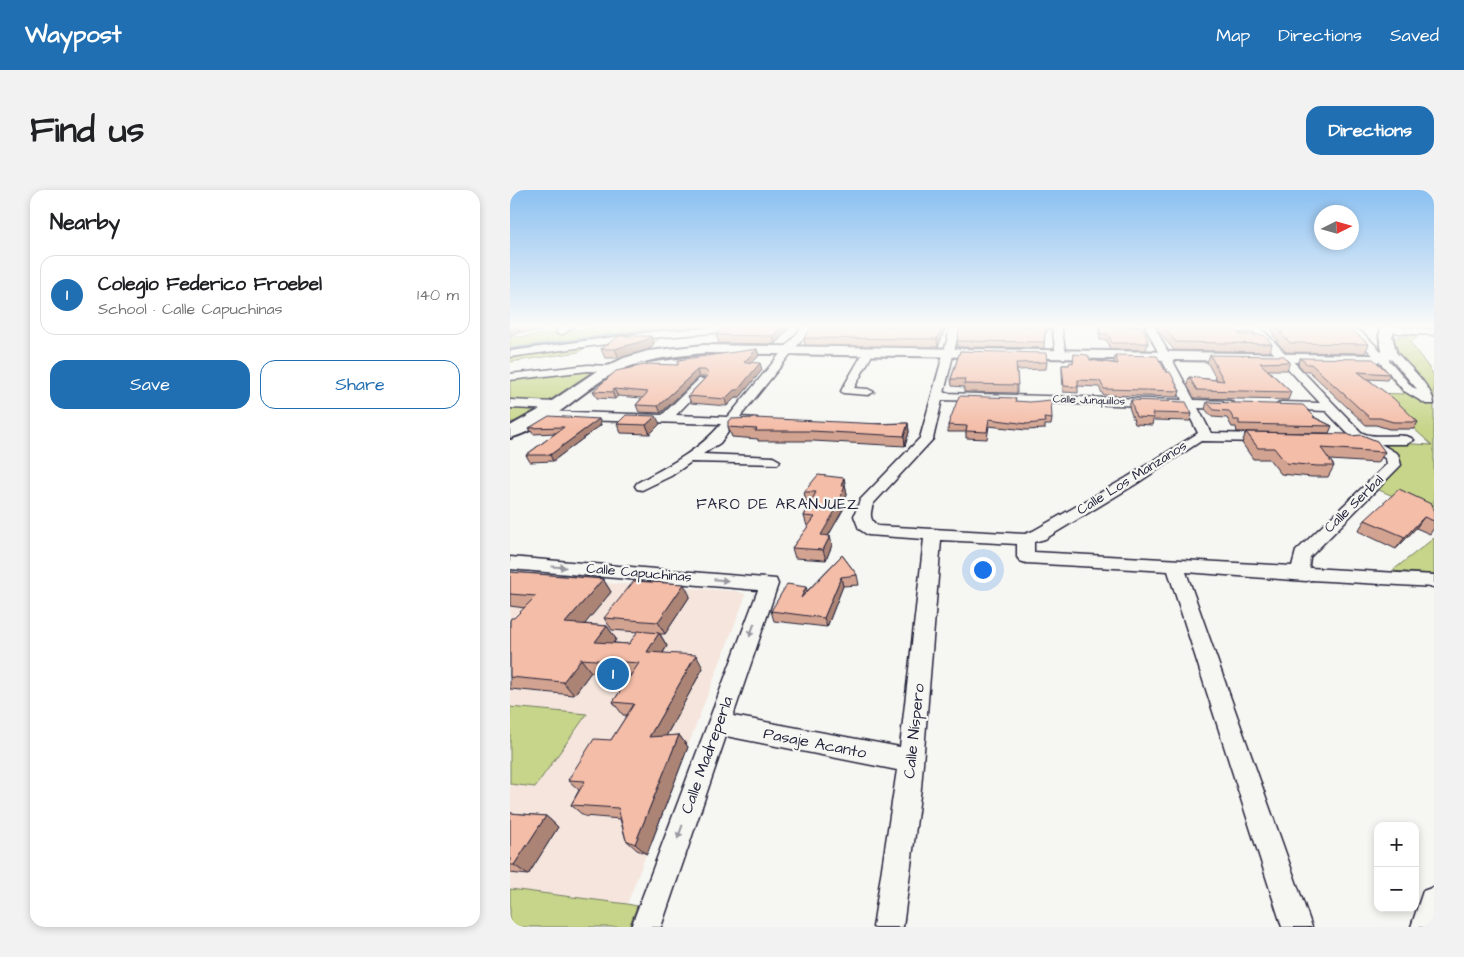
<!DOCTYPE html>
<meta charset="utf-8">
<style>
:root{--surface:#fff;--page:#f2f2f2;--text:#202124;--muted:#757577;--line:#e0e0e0;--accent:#1f6fb2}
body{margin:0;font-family:"Architects Daughter",sans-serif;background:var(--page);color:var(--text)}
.controls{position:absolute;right:15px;bottom:15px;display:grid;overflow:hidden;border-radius:10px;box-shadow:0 2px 8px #0003}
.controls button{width:45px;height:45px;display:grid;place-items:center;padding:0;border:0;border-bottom:1px solid var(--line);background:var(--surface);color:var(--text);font:25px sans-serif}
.compass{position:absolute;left:804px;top:15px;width:45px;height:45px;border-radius:50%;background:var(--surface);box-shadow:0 2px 8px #0003;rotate:85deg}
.you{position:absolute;left:472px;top:379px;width:18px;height:18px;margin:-12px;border:4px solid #fff;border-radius:50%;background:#1a73e8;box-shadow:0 0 0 8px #1a73e833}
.badge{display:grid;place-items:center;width:32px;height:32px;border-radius:50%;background:var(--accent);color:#fff;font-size:16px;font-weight:700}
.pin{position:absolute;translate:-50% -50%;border:2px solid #fff;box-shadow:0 1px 5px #0006}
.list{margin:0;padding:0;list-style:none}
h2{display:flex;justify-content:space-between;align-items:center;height:65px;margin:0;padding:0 20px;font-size:21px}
h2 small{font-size:16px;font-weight:400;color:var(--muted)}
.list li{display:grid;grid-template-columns:32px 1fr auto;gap:15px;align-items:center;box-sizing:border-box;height:80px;margin:0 10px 10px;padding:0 10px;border:1px solid var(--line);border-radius:15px}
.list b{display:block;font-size:19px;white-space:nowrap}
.list p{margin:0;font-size:16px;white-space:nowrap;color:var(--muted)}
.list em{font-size:16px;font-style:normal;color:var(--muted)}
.actions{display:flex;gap:10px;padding:15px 20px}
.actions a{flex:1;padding:11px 0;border:1px solid var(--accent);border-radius:15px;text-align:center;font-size:18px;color:var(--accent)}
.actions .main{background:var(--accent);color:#fff}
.map{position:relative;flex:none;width:924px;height:737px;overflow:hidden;border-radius:15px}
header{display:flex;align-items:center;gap:30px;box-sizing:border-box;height:70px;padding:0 25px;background:var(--accent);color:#fff}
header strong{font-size:24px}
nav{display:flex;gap:28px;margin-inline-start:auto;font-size:18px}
.intro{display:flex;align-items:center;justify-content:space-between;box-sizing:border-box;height:120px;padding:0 30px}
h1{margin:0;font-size:35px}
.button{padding:12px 22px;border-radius:15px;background:var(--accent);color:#fff;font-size:18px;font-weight:700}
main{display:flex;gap:30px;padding:0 30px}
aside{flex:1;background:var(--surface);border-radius:15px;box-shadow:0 2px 8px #0003}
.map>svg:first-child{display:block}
</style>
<header>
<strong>Waypost</strong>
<nav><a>Map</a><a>Directions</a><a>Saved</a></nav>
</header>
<div class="intro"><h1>Find us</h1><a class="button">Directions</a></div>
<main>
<aside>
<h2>Nearby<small></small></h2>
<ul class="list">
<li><span class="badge">1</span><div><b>Colegio Federico Froebel</b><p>School · Calle Capuchinas</p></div><em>140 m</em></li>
</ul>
<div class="actions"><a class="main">Save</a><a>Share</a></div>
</aside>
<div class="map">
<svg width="924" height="737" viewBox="0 0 924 737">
<rect width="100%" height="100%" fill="#f6f6f2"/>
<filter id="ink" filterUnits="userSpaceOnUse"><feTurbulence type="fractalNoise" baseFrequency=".02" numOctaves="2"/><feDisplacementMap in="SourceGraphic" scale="10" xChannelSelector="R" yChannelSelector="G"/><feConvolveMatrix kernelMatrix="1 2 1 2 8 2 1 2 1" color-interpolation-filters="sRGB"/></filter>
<g filter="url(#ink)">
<!-- built -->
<path fill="#f5e5dc" d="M 0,385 L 65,391 L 225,401 L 235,404 L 234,410 L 117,714 L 0,699 Z"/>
<!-- green -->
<path fill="#c6d589" stroke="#747c62" d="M 100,136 L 236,136 L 189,139 L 0,163 L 0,148 Z
M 265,136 L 294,136 L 152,146 L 142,155 L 80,154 L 69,162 L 0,172 L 0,165 C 88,151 176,142 265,136 Z
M 905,145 L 908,147 L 900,152 L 924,185 L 924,335 L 916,320 L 869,300 L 889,275 L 867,252 L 922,255 L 864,203 L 894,204 L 867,172 L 888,169 L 890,164 L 882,150 L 887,147 Z
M 69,180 L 89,181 L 44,213 L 0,212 L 0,189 Z
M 0,216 L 27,217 L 32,220 L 12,232 L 0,232 Z
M 924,348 L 924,384 L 882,381 Z
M 0,517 L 77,524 L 25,597 L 0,594 Z
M 0,699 L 117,714 L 127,716 L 119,737 L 0,737 Z"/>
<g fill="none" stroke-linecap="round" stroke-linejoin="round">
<!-- stream -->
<path stroke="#6e8cb0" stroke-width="2.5" d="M 921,136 L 924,136
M 0,159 L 166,136"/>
<defs>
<path id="minor" d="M 54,136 L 65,136 L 53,144 L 47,144 L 47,140 Z
M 222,136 L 256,136 L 251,139 L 141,148 L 0,167 L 0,161 L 141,142 Z
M 293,136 L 303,136 L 230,227 L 247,228 L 249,231 L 247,234 L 224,234 L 210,253 L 193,264 L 263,267 L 270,271 L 268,274 L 181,272 L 161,286 L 132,300 L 127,299 L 125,296 L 127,293 C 156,277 190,260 211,234 L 33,229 L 27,225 L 33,221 L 152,225 L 189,189 L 197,189 L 199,191 L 197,193 L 166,225 L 218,227 Z
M 441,136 L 450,136 L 434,203 L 672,210 L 635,136 L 644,136 L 684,210 L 720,211 L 726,215 L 720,219 L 688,218 L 701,243 L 759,244 L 766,248 L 759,252 L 691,251 L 626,294 L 535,349 L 524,352 L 524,362 L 782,376 L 786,361 L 877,274 L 876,269 L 852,254 L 837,253 L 835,250 L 840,246 L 816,221 L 767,219 L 765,216 L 771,212 L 810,213 L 744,142 L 701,142 L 696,139 L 698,137 L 749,136 L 851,242 C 865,251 894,240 904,250 L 897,254 L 871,254 L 888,264 L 891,275 L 800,367 L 799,375 L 800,378 L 924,385 L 924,397 L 801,390 L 796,391 L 676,382 L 802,737 L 772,737 L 658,381 L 516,373 L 510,371 L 507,367 L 507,354 L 431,350 L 411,598 L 393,737 L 363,737 L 387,580 L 216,546 L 151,737 L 121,737 L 248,400 L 0,379 L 0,367 L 266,389 L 268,394 L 223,526 L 390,557 L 414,349 L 358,345 L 349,339 L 344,326 L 350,310 L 410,248 ZM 432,210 L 675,217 L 688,243 L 616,288 L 523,341 L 515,344 L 368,336 C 359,330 360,324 363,314 L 423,249 Z
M 542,136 L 551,136 L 556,165 L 555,167 L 551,168 L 546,165 Z
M 783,136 C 799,134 830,134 845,139 C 857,142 892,185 902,197 L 907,199 L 874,161 L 879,158 L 883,159 C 894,171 924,198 924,214 L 916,214 L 894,201 L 868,170 L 841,144 L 788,139 Z
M 870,136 L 924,139 L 924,145 L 889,143 L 871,139 Z
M 358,160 L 363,163 L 344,198 L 358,199 L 364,202 L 358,205 L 333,203 L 331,201 L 353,163 Z
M 191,166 L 195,167 L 196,169 L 195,171 L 130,180 L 125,177 L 130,174 Z
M 78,175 L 101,176 L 106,179 L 101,182 L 78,181 L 0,190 L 0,184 Z
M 0,210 L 46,212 L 52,216 L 46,220 L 0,218 Z
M 924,697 L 924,737 L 901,737 L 913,701 Z"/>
<path id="secondary" d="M 867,136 L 879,136 L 884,142 L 882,146 L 886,161 L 882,169 L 862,173 L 194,163 C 158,167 126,169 94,189 C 66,207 32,240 0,248 L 0,236 L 27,221 L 85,182 L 114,168 L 138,161 L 194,155 L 862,165 L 871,163 L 872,161 L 869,145 L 871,142 Z"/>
</defs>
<!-- minor casing -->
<use href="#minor" stroke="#22223b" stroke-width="3"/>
<!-- secondary casing -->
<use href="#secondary" stroke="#22223b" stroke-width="4"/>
<!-- minor -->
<use href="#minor" fill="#f6f6f2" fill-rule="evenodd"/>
<!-- secondary -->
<use href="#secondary" fill="#f6f6f2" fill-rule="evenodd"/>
</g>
<!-- wall -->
<path fill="#d2a390" stroke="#22223b" d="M 0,136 L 32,136 L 32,142 L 10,142 Z
M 367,136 L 436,136 L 428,157 L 295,155 L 294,148 L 366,137 Z
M 588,136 L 631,136 L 638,153 L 636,160 L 600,159 L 597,150 L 590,150 Z
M 644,136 L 701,136 L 730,145 L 762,154 L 760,162 L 664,160 Z
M 759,136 L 824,136 L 859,154 L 855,163 L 776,162 L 767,152 L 768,150 L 763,146 L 764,142 Z
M 279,138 L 265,154 L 209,153 L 206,145 Z
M 540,139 L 535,144 L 534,158 L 448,157 L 447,151 Z
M 144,155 L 139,159 L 109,168 L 95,168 L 91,159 Z
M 247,159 L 249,166 L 242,173 L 252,180 L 230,207 L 226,207 L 217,216 L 181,213 L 178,206 L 196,187 L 189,187 L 151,223 L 129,222 L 126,215 L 132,208 L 108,206 L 105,209 L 87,208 L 83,201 L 168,175 Z
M 450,161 L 537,172 L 536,179 L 507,180 L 507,203 L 454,202 L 454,197 L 442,196 L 441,189 Z
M 564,164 L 580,170 L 605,173 L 604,171 L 605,165 L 656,182 L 670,201 L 668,207 L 593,205 L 589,197 L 568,196 L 568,203 L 553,202 L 552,181 L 552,175 L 559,175 L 563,173 Z
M 700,165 L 780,172 L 777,180 L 758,180 L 781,202 L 778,210 L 684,208 L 677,195 L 679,187 L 707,190 L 697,172 Z
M 790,168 L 880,184 L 877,190 L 858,189 L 908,232 L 904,239 L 879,239 L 866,235 L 856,235 L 799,181 L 794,181 L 788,174 Z
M 621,210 L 682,224 L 680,231 L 643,230 L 642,235 L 625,234 L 619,217 Z
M 506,211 L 542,229 L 541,235 L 535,235 L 535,239 L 516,240 L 479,236 L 477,249 L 456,248 L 456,242 L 438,242 L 438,235 Z
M 697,212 L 805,227 L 804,227 L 822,236 L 819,243 L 727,242 L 726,237 L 722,237 L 717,228 L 702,227 L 695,219 Z
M 89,229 L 91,235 L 43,271 L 20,272 L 16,265 L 46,243 L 23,244 L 19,238 Z
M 398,233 L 399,242 L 395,256 L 303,251 L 248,251 L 248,249 L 222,247 L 218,237 Z
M 107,234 L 150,234 L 140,244 L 111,243 Z
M 736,242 L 841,246 L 875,262 L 868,273 L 820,270 L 824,276 L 818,287 L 802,287 L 771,284 L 759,269 L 743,269 L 732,253 Z
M 334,288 L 337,305 L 333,314 L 334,318 L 318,346 L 322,355 L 316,370 L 285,368 L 282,358 L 299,336 L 297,336 L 294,326 L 301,312 L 296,312 L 294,302 Z
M 924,322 L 924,338 L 920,344 L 906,338 L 886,359 L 848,341 L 855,330 Z
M 332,365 L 347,385 L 349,395 L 333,396 L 317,437 L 264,431 L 261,421 L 297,401 Z
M 0,382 L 93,389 L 101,402 L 74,434 L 97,436 L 106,449 L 104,453 L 119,454 L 128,442 L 102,440 L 94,428 L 180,406 L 155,444 L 150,444 L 157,456 L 153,463 L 193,478 L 156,546 L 169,545 L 178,557 L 137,664 L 127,660 L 116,650 L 110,629 L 74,626 L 61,615 L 69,600 L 58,590 L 101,550 L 117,525 L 113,525 L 103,512 L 121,485 L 81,482 L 64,505 L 0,499 L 0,430 L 4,428 L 15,418 L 0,416 Z
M 0,623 L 36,626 L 48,637 L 18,685 L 0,683 Z"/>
<!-- shaded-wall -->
<path fill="#ab8476" stroke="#22223b" d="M 0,136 L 6,136 L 10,142 L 0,147 Z
M 28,136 L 32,136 L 32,142 Z
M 272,136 L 278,136 L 279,138 L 265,154 L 263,146 Z
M 433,136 L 436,136 L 428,157 L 427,149 Z
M 538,136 L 541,136 L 540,139 L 535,144 L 536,138 Z
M 141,146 L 144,155 L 139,159 L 109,168 L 105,159 Z
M 247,159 L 249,166 L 236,179 L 234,172 Z
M 250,173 L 252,180 L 230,207 L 226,207 L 217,216 L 215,209 Z
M 187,180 L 189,187 L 151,223 L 148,216 Z
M 104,199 L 108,206 L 105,209 L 102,202 Z
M 146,226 L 150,234 L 140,244 L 136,235 Z
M 89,229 L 91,235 L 43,271 L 40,265 Z
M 398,233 L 399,242 L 395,256 L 394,246 Z
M 334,288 L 337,305 L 333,314 L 334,318 L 313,355 L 311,345 Z
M 914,327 L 906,338 L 886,359 L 895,347 Z
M 320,346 L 322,355 L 316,370 L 313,360 Z
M 331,387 L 333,396 L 317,437 L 314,428 Z
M 93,389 L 101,402 L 65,446 L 55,433 Z
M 174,394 L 180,406 L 155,444 L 148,432 Z
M 296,397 L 299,406 L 291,408 Z
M 97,436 L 106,449 L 95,465 L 85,452 Z
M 149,443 L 157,456 L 145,475 L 137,462 Z
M 186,465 L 193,478 L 149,559 L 139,547 Z
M 71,469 L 81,482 L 64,505 L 53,492 Z
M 169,545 L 178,557 L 137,664 L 125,654 Z
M 36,626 L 48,637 L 18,685 L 4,675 Z"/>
<!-- building -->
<path fill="#f4bda8" stroke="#22223b" d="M 214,136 L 272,136 L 263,146 L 206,145 Z
M 302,136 L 364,136 L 366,137 L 367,136 L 433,136 L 427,149 L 294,148 Z
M 450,136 L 538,136 L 536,138 L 534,152 L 447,151 Z
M 589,136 L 631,136 L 636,144 L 638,153 L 602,153 L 598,144 L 591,144 Z
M 652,136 L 723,136 L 730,145 L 754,145 L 762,154 L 666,152 Z
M 769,136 L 824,136 L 838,137 L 859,154 L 780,153 L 770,143 L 773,143 L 766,138 L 771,138 Z
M 109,146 L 141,146 L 136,150 L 105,159 L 91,159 Z
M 247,159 L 234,172 L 250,173 L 228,200 L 224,200 L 215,209 L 178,206 L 199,184 L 195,180 L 187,180 L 148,216 L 126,215 L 138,202 L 104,199 L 102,202 L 83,201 L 106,181 L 139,174 L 168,175 L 168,170 Z
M 450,161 L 536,163 L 537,172 L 506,173 L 508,195 L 454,194 L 455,189 L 441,189 Z
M 564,164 L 578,165 L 580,170 L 608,174 L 605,165 L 647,166 L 656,182 L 660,182 L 670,201 L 594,199 L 590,191 L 568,190 L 568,197 L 554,196 L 552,175 L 559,175 L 560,172 L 563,173 Z
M 700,165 L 774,166 L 780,172 L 750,173 L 781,202 L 687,200 L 679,187 L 714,191 Z
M 790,168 L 863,169 L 880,184 L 848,182 L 883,208 L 908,232 L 883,232 L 870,228 L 860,228 L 801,174 L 797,174 Z
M 449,206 L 506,208 L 505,211 L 520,212 L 541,210 L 542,229 L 534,228 L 535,232 L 517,234 L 479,229 L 477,242 L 456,241 L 457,236 L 438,235 Z
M 621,210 L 676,212 L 682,224 L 642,223 L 644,228 L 626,227 Z
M 697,212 L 793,215 L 805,227 L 803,227 L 822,236 L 729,234 L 729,230 L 724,230 L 719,221 L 704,220 Z
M 116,225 L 146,226 L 136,235 L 107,234 Z
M 39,226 L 89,229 L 40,265 L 16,265 L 54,237 L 19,238 Z
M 245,228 L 371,234 L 398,233 L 394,246 L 301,241 L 245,241 L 247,239 L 218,237 L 218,231 L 221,229 Z
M 736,242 L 838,244 L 841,246 L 852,245 L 867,251 L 875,262 L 811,258 L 824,276 L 807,276 L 776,273 L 764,258 L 748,258 Z
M 308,285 L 334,288 L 331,296 L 335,296 L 330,309 L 332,309 L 311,345 L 320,346 L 313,360 L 282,358 L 305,327 L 294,326 L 306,302 L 294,302 Z
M 889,299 L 921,314 L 924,322 L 924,331 L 914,327 L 895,347 L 855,330 Z
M 332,365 L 347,385 L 331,387 L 314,428 L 261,421 L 277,394 L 296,397 L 291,408 Z
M 0,382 L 93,389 L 55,433 L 97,436 L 85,452 L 119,454 L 128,441 L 149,443 L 137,462 L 186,465 L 139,547 L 169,545 L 125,654 L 116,650 L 108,618 L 61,615 L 75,591 L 58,590 L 84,549 L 101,550 L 124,514 L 103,512 L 129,473 L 71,469 L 53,492 L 0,487 L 0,430 L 1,428 L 4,428 L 26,406 L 0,404 Z
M 124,391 L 174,394 L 148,432 L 94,428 Z
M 0,623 L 36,626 L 4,675 L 0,675 Z"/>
<!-- one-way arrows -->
<defs><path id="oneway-solid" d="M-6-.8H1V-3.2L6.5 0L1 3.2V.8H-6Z" transform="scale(1.25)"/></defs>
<g fill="#9797a0">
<use href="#oneway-solid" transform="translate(49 377) rotate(4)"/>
<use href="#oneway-solid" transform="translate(211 390) rotate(5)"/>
<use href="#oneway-solid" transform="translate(242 440) rotate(110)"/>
<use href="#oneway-solid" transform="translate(170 642) rotate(110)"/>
</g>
</g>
<!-- sky -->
<linearGradient id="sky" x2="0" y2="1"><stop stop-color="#8bc0f1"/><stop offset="0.57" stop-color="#fbfbf9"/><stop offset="1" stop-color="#fbfbf9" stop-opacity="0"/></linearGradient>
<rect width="924" height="239" fill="url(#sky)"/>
<g text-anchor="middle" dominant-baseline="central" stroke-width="4.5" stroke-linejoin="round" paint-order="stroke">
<!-- far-street labels -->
<g font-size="11" fill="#22223b" stroke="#f6f6f2">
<text transform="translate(579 210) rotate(2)">Calle Junquillos</text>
</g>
<!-- street labels -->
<g font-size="14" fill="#22223b" stroke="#f6f6f2">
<text transform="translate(622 288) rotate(-32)">Calle Los Manzanos</text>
<text transform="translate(844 314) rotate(-44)">Calle Serbal</text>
<text transform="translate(129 383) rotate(5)">Calle Capuchinas</text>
</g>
<!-- neighbourhood labels -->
<g font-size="15" letter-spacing="1" fill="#22223b" stroke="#f6f6f2">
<text x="268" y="314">FARO DE ARANJUEZ</text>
</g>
<!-- near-street labels -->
<g font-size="16" fill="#22223b" stroke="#f6f6f2">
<text transform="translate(404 541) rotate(-84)">Calle Níspero</text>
<text transform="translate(305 553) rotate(11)">Pasaje Acanto</text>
<text transform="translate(197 565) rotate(-70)">Calle Madreperla</text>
</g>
</g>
</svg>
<div class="controls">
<button>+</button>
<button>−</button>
</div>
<svg class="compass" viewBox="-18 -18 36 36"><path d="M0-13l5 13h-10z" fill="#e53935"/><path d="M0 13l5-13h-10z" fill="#757577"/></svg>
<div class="you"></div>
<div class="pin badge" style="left:103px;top:484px">1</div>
</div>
</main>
